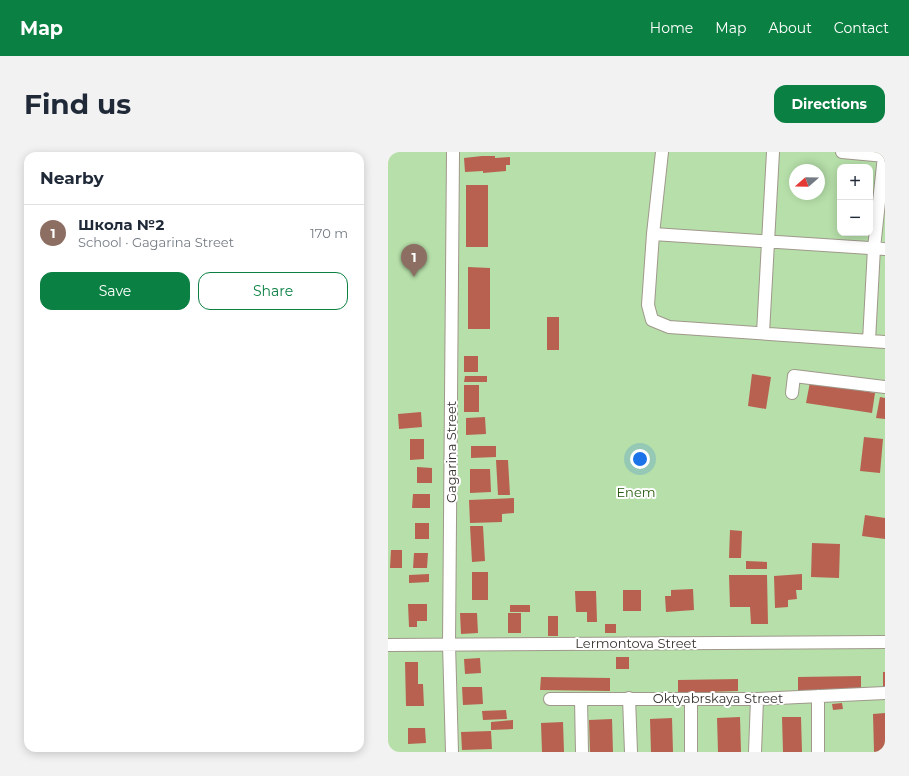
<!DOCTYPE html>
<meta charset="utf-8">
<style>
:root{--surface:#fff;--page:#f2f2f3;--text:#1f2937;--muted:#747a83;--line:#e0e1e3;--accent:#0b8043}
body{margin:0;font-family:Montserrat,sans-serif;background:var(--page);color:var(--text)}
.controls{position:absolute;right:12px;top:12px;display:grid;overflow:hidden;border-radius:8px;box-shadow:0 2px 10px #0003}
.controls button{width:36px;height:36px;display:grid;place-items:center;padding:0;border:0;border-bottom:1px solid var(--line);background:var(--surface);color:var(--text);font:20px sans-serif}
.compass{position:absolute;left:401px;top:12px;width:36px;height:36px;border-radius:50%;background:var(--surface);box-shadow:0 2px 10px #0003;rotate:250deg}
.you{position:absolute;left:252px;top:307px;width:14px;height:14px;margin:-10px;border:3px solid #fff;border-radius:50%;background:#1a73e8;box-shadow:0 0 0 6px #1a73e833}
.badge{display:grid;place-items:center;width:26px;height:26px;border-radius:50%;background:var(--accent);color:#fff;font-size:13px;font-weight:700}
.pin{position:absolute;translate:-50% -33px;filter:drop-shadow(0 1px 2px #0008)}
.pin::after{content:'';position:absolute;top:21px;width:14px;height:12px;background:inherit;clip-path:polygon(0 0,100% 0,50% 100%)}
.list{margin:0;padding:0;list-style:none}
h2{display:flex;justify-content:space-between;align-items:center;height:52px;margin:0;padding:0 16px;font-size:17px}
h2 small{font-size:13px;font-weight:400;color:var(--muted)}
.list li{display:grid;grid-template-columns:26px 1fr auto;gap:12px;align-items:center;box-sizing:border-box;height:56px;padding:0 16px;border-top:1px solid var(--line)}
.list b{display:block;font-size:15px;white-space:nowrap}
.list p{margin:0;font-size:13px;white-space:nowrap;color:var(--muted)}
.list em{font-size:13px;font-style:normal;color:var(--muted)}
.actions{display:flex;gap:8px;padding:12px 16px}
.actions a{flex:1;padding:9px 0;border:1px solid var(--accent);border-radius:12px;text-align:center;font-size:14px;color:var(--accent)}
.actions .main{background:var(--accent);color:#fff}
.map{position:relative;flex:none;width:497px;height:600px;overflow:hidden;border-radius:12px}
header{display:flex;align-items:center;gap:24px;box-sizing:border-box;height:56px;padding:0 20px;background:var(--accent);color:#fff}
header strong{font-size:19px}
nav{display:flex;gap:22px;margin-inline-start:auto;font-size:14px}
.intro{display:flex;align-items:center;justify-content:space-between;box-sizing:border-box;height:96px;padding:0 24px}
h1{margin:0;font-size:28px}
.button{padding:10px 18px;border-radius:12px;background:var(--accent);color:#fff;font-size:14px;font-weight:700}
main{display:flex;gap:24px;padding:0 24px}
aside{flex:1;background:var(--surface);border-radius:12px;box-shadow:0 2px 10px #0003}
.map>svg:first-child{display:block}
</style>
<header>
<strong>Map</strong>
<nav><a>Home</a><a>Map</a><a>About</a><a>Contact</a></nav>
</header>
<div class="intro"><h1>Find us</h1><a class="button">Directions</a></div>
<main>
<aside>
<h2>Nearby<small></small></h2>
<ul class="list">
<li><span class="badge" style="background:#8d6e63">1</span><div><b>Школа №2</b><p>School · Gagarina Street</p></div><em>170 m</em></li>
</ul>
<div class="actions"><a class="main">Save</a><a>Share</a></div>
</aside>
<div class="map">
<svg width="497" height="600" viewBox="0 0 497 600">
<rect width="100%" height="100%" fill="#f8f1e3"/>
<!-- green -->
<path fill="#b6dfa9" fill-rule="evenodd" d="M 0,0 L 497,0 L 497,600 L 0,600 ZM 452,15 L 482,15 L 482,81 L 452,81 ZM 407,18 L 431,18 L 431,42 L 407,42 Z"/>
<!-- building -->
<path fill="#b86151" d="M 94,4 L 107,4 L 107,6 L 122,5 L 122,13 L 118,13 L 118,19 L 95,21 L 95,19 L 77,20 L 76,6 Z
M 78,33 L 100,33 L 100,95 L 78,95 Z
M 80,115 L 102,116 L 102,177 L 80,177 Z
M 159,165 L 171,165 L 171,198 L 159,198 Z
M 76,204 L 90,204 L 90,220 L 76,220 Z
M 364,222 L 383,225 L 378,257 L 360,254 Z
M 77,224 L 99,224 L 99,230 L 76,230 Z
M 422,230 L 487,241 L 484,261 L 418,251 Z
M 76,233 L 91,233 L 91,260 L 76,260 Z
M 492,245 L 497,246 L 497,267 L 488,266 Z
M 33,260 L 34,275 L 11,277 L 10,262 Z
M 97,265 L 98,282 L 78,283 L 78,266 Z
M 476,285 L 495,287 L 492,321 L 472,319 Z
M 22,287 L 36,287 L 36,307 L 22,308 Z
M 83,294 L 108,294 L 108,305 L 83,306 Z
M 108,308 L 120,308 L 122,343 L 110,343 Z
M 29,315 L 44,316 L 44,331 L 29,331 Z
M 82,317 L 102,317 L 103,340 L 82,341 Z
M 25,342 L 42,342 L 42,356 L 24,356 Z
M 126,346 L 126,361 L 114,362 L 114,370 L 82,371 L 81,348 Z
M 477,363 L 497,366 L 497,387 L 474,384 Z
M 27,371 L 41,371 L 41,387 L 27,387 Z
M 82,374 L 95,374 L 97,409 L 84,410 Z
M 342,378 L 354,379 L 353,406 L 341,406 Z
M 424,391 L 452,392 L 451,426 L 423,425 Z
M 3,398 L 14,398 L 14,416 L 2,416 Z
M 26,401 L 40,401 L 39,416 L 25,416 Z
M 358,409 L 379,410 L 379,417 L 358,417 Z
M 84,420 L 100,420 L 100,448 L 84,448 Z
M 41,422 L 41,430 L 21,431 L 21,423 Z
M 414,422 L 414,438 L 408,438 L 409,447 L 400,448 L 400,455 L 387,456 L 386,424 Z
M 341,423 L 379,423 L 380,472 L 363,472 L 362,455 L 342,455 Z
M 305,437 L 306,458 L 278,460 L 277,444 L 283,444 L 283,438 Z
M 235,438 L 253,438 L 253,459 L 235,459 Z
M 187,439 L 208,439 L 209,470 L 199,470 L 199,460 L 188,460 Z
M 20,452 L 39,452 L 39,469 L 29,469 L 29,475 L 21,475 Z
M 122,453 L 142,453 L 142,460 L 122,460 Z
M 72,461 L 89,461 L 90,481 L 73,482 Z
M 120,461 L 133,461 L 133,481 L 120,481 Z
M 160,464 L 170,464 L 170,484 L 160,484 Z
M 217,472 L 228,472 L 228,481 L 217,481 Z
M 228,505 L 241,505 L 241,517 L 228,517 Z
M 92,506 L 93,521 L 77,522 L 76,507 Z
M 17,510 L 30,510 L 30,532 L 35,532 L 36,554 L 18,554 Z
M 495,520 L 497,520 L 497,534 L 495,534 Z
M 473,524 L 473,537 L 410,539 L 410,525 Z
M 153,525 L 222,526 L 222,539 L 152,538 Z
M 350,527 L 350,539 L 290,541 L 290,528 Z
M 74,535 L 94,535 L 95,552 L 75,553 Z
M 454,551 L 455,557 L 445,558 L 444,552 Z
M 118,558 L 119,567 L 95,568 L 94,559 Z
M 497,561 L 497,600 L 486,600 L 485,562 Z
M 352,565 L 353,600 L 330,600 L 329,566 Z
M 394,565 L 413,565 L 414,600 L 395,600 Z
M 284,566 L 285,600 L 263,600 L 262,567 Z
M 224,567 L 225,600 L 202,600 L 201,568 Z
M 125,568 L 125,577 L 103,578 L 103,570 Z
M 175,570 L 176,600 L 154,600 L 153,571 Z
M 20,576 L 37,576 L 38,591 L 20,592 Z
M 103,579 L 104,597 L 74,598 L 73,580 Z"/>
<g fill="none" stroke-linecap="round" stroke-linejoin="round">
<defs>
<path id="minor" d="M 274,0 L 265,82 L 260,153 L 264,168 L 281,175 L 497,190
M 454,0 L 497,4
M 265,82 L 497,97
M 375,181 L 385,0
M 481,189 L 486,96 L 496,4
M 404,241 L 406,224 L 497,235
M 0,493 L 497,490
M 430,544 L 430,600
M 241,546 L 243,600
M 162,547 L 369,547 L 497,541
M 193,547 L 194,600
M 64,600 L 61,492 L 65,0
M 303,600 L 303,546
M 367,600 L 369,547"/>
</defs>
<!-- minor casing -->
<use href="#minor" stroke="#9f988b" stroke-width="14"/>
<!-- minor -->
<use href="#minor" stroke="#fff" stroke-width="12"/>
</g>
<g text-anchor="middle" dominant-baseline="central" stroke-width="4" stroke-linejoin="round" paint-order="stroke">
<!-- street labels -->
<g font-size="13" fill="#36332e" stroke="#fff">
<text transform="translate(63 300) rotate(-90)">Gagarina Street</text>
<text x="248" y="491">Lermontova Street</text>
<text x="330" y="546">Oktyabrskaya Street</text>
</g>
<!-- park labels -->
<g font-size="13" fill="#26590e" stroke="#fff">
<text x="248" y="340">Enem</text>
</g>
</g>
</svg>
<div class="controls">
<button>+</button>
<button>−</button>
</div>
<svg class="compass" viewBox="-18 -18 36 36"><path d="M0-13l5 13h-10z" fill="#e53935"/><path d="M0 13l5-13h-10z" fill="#747a83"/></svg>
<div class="you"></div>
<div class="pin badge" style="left:26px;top:125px;background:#8d6e63">1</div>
</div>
</main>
